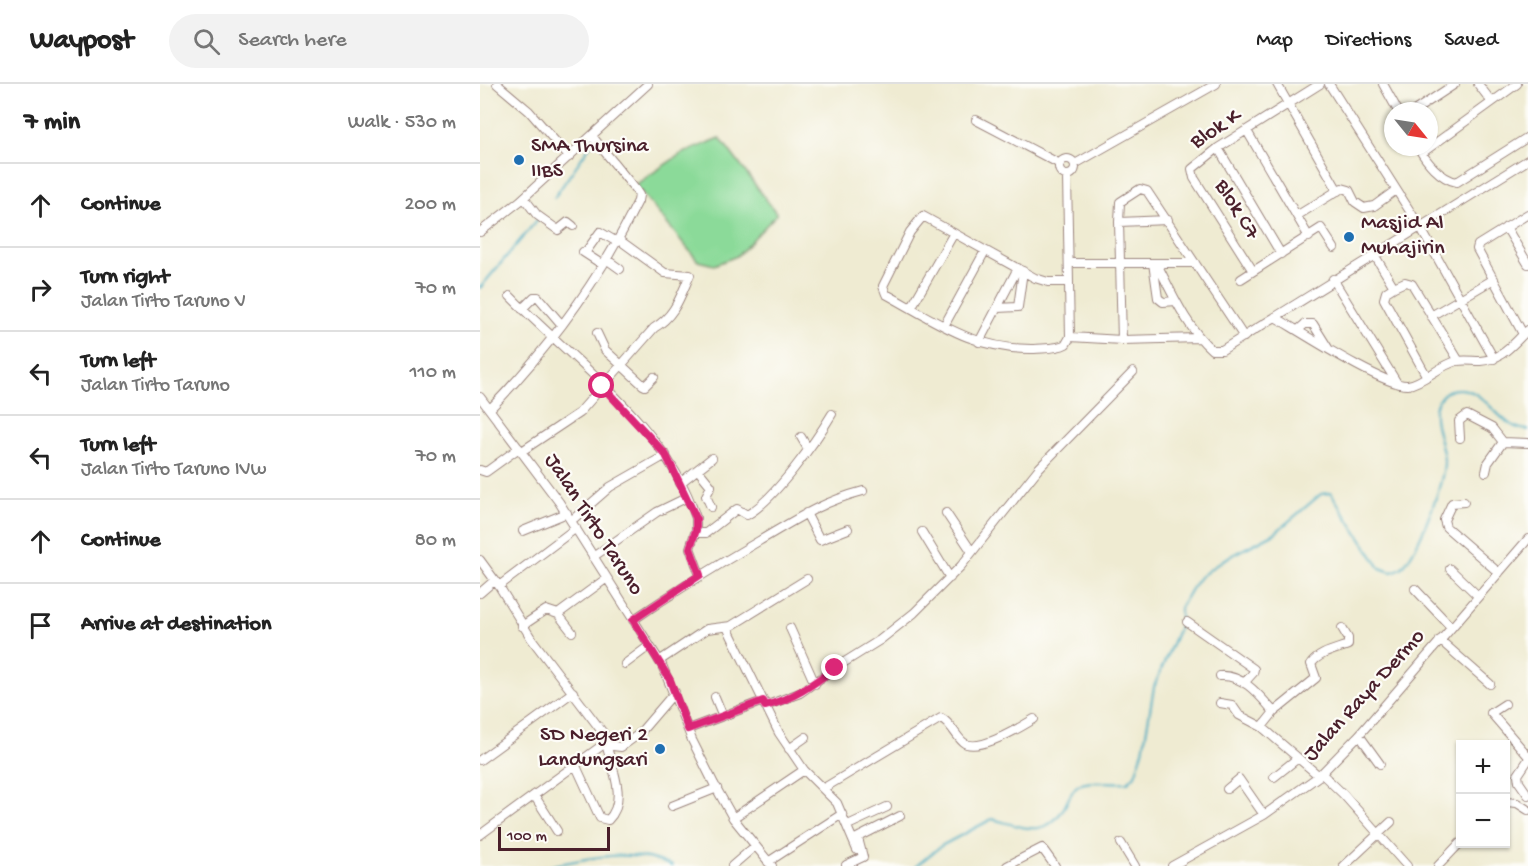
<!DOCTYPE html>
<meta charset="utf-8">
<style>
:root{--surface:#fff;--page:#f2f2f2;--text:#222;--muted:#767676;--line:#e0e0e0}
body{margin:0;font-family:"Gochi Hand",sans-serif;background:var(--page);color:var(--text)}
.controls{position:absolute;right:18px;bottom:18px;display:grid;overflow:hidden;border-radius:0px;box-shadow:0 2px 4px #0004}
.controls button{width:54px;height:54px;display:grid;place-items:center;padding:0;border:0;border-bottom:2px solid var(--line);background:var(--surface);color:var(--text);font:30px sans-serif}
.compass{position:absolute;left:904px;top:18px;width:54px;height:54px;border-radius:50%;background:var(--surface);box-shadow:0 2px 4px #0004;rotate:120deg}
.scale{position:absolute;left:18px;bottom:15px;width:112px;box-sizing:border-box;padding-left:6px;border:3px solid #4a1f2b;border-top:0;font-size:16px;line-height:21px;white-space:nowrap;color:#4a1f2b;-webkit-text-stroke:4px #fdfcf7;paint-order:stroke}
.stop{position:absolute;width:18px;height:18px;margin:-14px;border:4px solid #db2777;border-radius:50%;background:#fff}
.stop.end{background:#db2777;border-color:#fff;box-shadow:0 2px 6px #0008}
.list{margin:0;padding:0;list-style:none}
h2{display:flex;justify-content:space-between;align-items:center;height:78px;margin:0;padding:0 24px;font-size:26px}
h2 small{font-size:20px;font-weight:400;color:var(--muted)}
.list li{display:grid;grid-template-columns:39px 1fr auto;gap:18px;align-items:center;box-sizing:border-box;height:84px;padding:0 24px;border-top:2px solid var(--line)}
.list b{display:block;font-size:22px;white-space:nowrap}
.list p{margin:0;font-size:20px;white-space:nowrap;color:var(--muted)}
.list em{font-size:20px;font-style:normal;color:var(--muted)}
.icon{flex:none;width:33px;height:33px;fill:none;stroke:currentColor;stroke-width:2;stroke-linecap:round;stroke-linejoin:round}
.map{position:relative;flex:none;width:1048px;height:782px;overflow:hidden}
header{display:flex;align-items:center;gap:36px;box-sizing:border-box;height:84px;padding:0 30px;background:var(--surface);border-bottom:2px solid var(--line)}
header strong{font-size:28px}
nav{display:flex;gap:33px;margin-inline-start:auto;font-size:21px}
.search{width:420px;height:54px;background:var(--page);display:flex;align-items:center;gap:15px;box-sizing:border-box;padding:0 21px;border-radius:33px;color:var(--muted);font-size:22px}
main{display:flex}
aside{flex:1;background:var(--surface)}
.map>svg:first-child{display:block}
</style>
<header>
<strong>Waypost</strong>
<div class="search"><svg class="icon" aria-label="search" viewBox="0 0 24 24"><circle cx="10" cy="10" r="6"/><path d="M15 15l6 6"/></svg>Search here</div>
<nav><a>Map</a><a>Directions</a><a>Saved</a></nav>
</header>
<main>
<aside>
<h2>7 min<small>Walk · 530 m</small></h2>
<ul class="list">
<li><svg class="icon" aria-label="ahead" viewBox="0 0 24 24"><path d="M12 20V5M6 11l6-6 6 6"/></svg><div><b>Continue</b></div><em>200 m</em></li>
<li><svg class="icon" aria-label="right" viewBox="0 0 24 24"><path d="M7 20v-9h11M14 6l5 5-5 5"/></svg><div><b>Turn right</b><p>Jalan Tirto Taruno V</p></div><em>70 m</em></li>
<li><svg class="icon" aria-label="left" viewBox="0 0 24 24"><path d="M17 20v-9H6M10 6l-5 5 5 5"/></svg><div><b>Turn left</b><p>Jalan Tirto Taruno</p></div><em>110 m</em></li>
<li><svg class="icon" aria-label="left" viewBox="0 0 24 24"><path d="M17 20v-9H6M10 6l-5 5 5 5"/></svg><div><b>Turn left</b><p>Jalan Tirto Taruno IVw</p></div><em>70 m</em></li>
<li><svg class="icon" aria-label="ahead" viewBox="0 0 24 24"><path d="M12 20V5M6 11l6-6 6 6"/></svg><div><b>Continue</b></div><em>80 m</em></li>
<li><svg class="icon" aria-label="arrive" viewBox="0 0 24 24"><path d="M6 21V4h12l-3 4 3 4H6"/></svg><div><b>Arrive at destination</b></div></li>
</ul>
</aside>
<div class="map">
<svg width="1048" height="782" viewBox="0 0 1048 782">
<rect width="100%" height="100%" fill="#fdfcf7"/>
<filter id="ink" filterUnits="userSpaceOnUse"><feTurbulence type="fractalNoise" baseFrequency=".0167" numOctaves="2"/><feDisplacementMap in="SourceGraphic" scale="12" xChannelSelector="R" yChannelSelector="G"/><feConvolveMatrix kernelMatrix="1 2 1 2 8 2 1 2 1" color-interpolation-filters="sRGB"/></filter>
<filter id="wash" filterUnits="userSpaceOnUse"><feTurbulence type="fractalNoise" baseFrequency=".008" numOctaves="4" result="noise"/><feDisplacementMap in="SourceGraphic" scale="24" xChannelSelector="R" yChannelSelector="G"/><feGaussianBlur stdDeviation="1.35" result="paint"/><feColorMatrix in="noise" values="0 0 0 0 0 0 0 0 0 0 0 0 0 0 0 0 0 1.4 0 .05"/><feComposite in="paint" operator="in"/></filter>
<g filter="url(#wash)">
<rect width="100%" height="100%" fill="#efebd2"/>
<!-- green -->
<path fill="#8bda99" stroke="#6a7c62" stroke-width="1.5" d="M 240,54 L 297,130 L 257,172 L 234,181 L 218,177 L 155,101 L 201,70 Z"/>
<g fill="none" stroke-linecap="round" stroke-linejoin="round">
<!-- stream -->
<path stroke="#43aac2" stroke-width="2" d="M 74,114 L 112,59
M 0,204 L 58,135
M 71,782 C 112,773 152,764 192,782
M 436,782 L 461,762 L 512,735 C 544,743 566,756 585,722 C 588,716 592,706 597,702 C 609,695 634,700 648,698 L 655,691 L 663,667 L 674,603 L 700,541 L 700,524 L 711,505 L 720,493 L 743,476 L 795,449 L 841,410 L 851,409 L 900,484 L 911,488 C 915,487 920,486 923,482 C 938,467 965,397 964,376 C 963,360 953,342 955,326 C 956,317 963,308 971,306 C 1006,298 1016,345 1048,346"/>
</g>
</g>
<g filter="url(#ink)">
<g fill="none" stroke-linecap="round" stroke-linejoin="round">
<defs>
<path id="minor" d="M 17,0 L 49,27 L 89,73
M 797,0 L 858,107
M 849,0 L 940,143 L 1014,275
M 903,0 L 918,27
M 998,0 L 1011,17
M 934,27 L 975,0
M 496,36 L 580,80
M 767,47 L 829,153
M 938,63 C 946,77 960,95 977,98 L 1048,53
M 738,64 L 801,170
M 942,69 L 1037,0
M579 83a8 8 0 1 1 16 0a8 8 0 1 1-16 0Z
M 595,80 L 736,0
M 587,92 L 590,253 L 642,256 L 720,254
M 44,114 L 57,131 L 78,146 L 88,138 L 93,142
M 818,131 L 862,104 L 869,106 L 875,118 L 884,124 L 894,122 L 916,106
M 639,138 L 640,118 L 660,105 L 667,107 L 764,253
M 1026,143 L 1048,180
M 0,148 L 40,117 L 168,0
M 103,168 L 123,181
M 105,169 L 120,148 L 137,158
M 895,172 L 914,203 L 925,198 L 932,200 L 979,277
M 126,175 L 140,185
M 589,179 L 715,179
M 673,179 L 678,214 L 683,218 L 696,217
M 677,180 C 692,209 707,244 732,266 L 742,266 L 1048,76
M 773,187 L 714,94 L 712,85 L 738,64 L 840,0
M 761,195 L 841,144 L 854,164
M 853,195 L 917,299
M 588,198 L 568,198 L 555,194 L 443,132 L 430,148 L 403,202 L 406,210 C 457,238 494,266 554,265 C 565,264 577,265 586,260 L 590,253
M 914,203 L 906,208 L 904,215 L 946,291
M 30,212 C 94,278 188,343 216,434 L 216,446 L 210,464 L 220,491
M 431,224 L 474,149
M 517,224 L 538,223 L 543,187
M 42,225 L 54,213 L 58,213 L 82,241
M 951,232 L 1014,195
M 795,233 C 819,247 905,303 928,301 C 943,299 960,281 977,277 C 985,276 993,277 1000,277 C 1024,275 1032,260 1048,246
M 464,242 L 505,167
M 818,246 L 825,240 L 833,240 L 848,264
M 117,249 L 125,266 L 163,301 L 165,302 L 174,293
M 1043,250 L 997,165 L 998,161 L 1048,130
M 642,256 L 639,138 L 688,136
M 499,258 L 538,184
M 0,313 L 79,418 L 182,581 L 212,656 L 234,700 L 253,734 L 292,782
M 10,325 C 69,264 121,194 158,117 L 159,111 L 155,105 L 112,52
M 321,353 L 328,365
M 980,354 L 979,337 L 987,331 L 1012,344 L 1023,358
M 42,367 L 99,329 L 174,244 C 195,232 200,213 210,191 L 185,189 L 138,155
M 0,386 L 6,388 L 39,364
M 218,386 L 231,402 L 226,412 L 231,423
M 1006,388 L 1008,379 L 1023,358 L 1048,359
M 200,399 L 232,374
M 984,418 L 972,419 L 964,436 L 966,443 L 1019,489
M 326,429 L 340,456 L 368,445
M 466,429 L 492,468
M 91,437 L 130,403 L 186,371
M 216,446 L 219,449 L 226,449 L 257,425 L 267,431 C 294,416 336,357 352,330
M 43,447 L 87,429
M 442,448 L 470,494
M 113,473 L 177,428 L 208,413
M 0,476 L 19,502 L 51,554 L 133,662 L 141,663 L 159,650 L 195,608
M 970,485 L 998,512
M 19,502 L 96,444
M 935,505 L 971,543
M 0,509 L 15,496
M 78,530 L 92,548
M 153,536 C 194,508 236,482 279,457 C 315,436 341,418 383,407
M 707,538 L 774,585 L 773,589 L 764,599
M 42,542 L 66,526 L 78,530 L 127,494
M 247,543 L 299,649 L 324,686 L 357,719 L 377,766
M 310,544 L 335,600
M 960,556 L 1010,600
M 179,577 L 227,545 L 251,542 L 327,495
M 145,580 L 169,562
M 740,592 C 763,590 780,612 794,628
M 235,613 L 242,630
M 740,619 L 752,621 L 759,631 L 782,643 L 839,692
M 1025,620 L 1011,629 L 1048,672
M 285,622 L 320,609 L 355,584 L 400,556 L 434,529 L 481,482 L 559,384 L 653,288
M 782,643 L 794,628 L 836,594 L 831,580 C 840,568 855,566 868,561 L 868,554 L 862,544
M 208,645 L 283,617
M 879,651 L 900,680
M 309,665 L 326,653
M 0,676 L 93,608
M 1048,676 L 1038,691 L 1039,698 L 1048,711
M 96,682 L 120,734 L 128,736 C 148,717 132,683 126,660
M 841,689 L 863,710 L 927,782
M 794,693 L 818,674
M 344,704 L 461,634 C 471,639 475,651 483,658 C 497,670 541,643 554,635
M 747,705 L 759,695 L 784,731
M 54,711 L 77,747
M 1026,718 L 1037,719 L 1048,726
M 192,722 L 237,704
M 253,734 L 324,686
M 368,741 L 407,723
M 0,751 L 128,657
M 373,756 L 420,732
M 641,759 L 655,782
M 288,778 L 362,730
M 366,781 L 383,773 L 379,758
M 252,782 L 274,763
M 527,782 L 562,764 L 575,782
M 692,782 L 784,731 L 839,692 L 879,651 L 1048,455
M 864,782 L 911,738
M 958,782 L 980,759"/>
</defs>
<!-- minor casing -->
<use href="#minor" stroke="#9c857e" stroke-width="10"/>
<!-- minor -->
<use href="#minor" stroke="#fff" stroke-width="8"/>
</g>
</g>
<g fill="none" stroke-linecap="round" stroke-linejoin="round" filter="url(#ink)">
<!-- route -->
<path stroke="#db2777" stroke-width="8" d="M 122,302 L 186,371 L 216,434 L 216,446 L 210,464 L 220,491 L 153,536 L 190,596 L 208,645 L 283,617 L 285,622 C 313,615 332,601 355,584"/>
</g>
<!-- markers -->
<g fill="#1f6fb2" stroke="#fdfcf7" stroke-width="2">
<circle cx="39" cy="76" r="6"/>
<circle cx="869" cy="153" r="6"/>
<circle cx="180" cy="665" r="6"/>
</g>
<g text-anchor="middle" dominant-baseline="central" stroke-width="4.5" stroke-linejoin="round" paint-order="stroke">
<!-- street labels -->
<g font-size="22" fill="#4a1f2b" stroke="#fdfcf7">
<text transform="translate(736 46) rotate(-33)">Blok K</text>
<text transform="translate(756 126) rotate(58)">Blok C7</text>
<text transform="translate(113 441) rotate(57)">Jalan Tirto Taruno</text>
<text transform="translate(885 612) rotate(-48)">Jalan Raya Dermo</text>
</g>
<!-- poi labels -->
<g font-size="22" fill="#4a1f2b" stroke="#fdfcf7" text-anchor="start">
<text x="51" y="63">SMA Thursina<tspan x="51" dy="25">IIBS</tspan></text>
<text x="881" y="140">Masjid Al<tspan x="881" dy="25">Muhajirin</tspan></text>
<text x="168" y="652" text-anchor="end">SD Negeri 2<tspan x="168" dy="25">Landungsari</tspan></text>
</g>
</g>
</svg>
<div class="controls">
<button>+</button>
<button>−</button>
</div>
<svg class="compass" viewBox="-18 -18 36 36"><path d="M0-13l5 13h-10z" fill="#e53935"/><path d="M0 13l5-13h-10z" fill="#767676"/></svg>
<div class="scale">100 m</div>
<div class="stop" style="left:122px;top:302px"></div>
<div class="stop end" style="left:355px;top:584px"></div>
</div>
</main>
